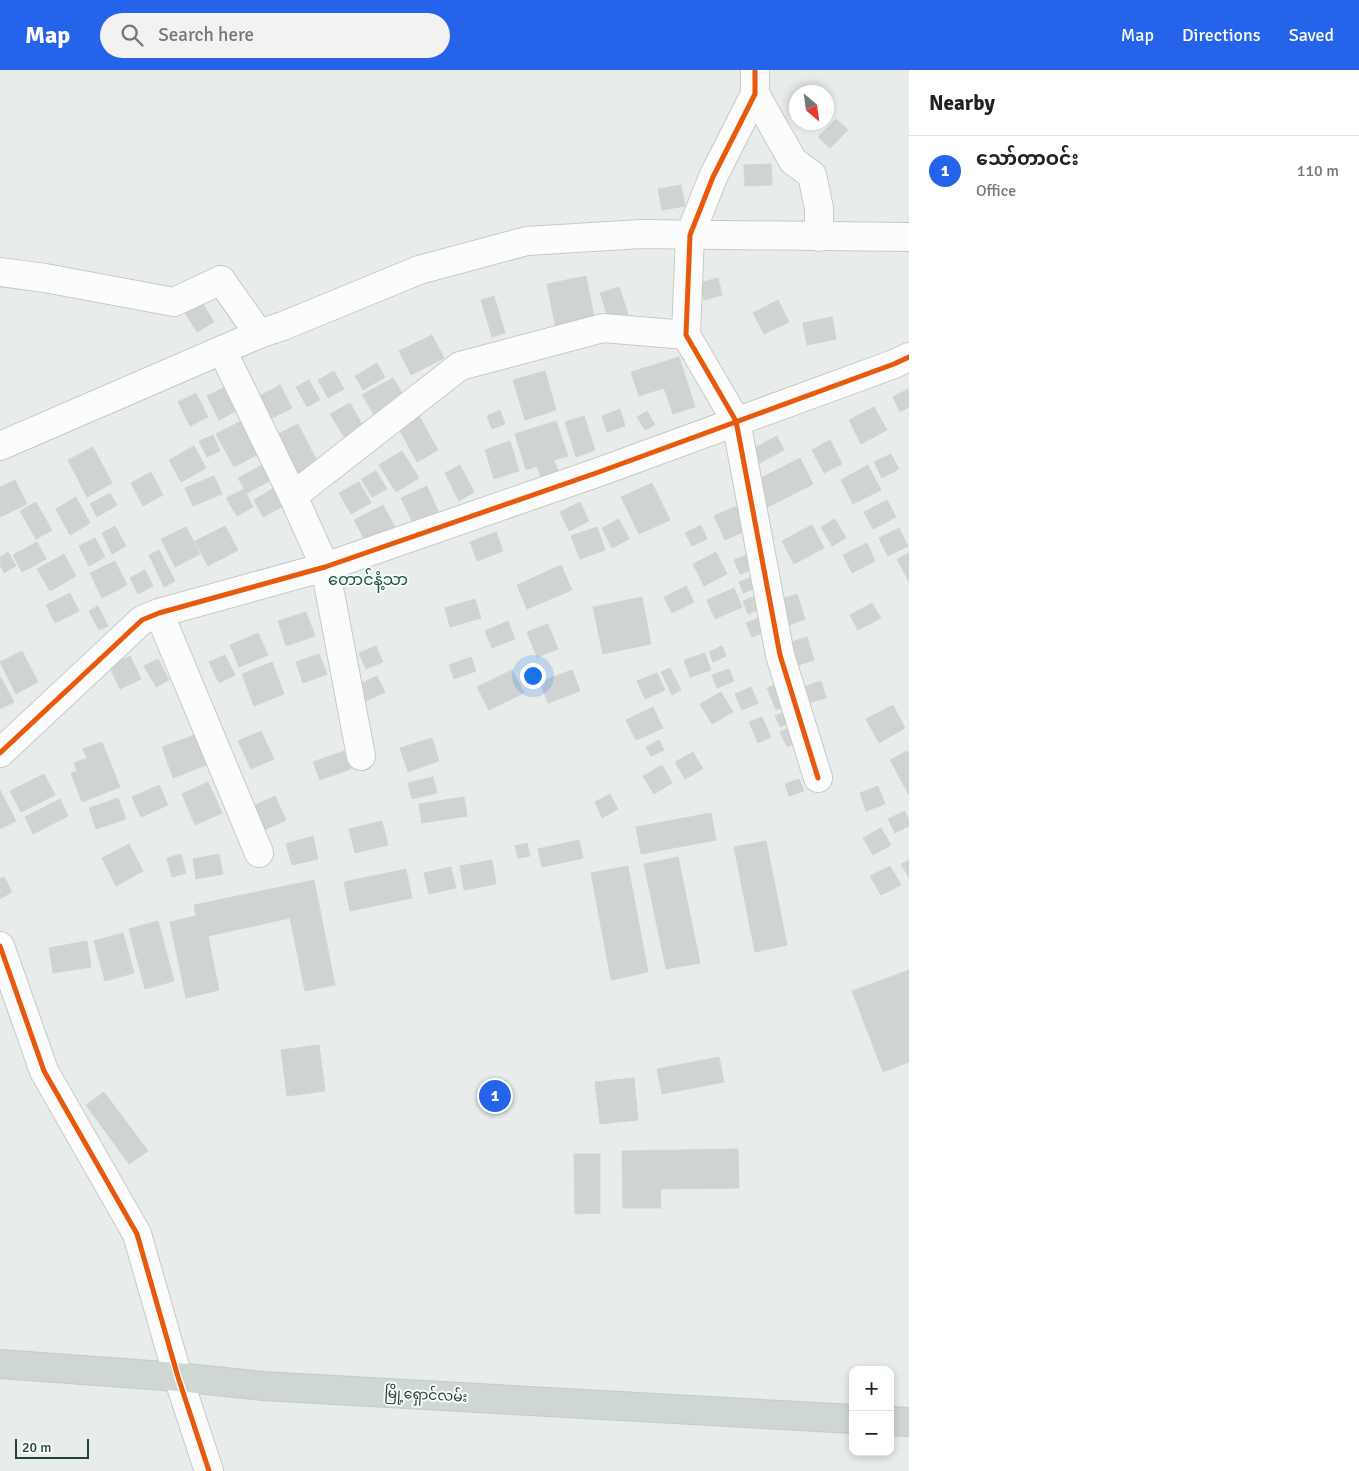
<!DOCTYPE html>
<meta charset="utf-8">
<style>
:root{--surface:#fff;--page:#f2f2f2;--text:#222;--muted:#767676;--line:#e0e0e0;--accent:#2563eb}
body{margin:0;font-family:Signika,"Noto Sans Myanmar",sans-serif;background:var(--page);color:var(--text)}
.controls{position:absolute;right:15px;bottom:15px;display:grid;overflow:hidden;border-radius:10px;box-shadow:0 2px 8px #0003}
.controls button{width:45px;height:45px;display:grid;place-items:center;padding:0;border:0;border-bottom:1px solid var(--line);background:var(--surface);color:var(--text);font:25px sans-serif}
.compass{position:absolute;left:789px;top:15px;width:45px;height:45px;border-radius:50%;background:var(--surface);box-shadow:0 2px 8px #0003;rotate:151deg}
.scale{position:absolute;left:15px;bottom:12px;width:74px;box-sizing:border-box;padding-left:5px;border:2px solid #24423a;border-top:0;font-size:14px;line-height:18px;white-space:nowrap;color:#24423a;-webkit-text-stroke:4px #f7fbf9;paint-order:stroke}
.you{position:absolute;left:532px;top:605px;width:18px;height:18px;margin:-12px;border:4px solid #fff;border-radius:50%;background:#1a73e8;box-shadow:0 0 0 8px #1a73e833}
.badge{display:grid;place-items:center;width:32px;height:32px;border-radius:50%;background:var(--accent);color:#fff;font-size:16px;font-weight:700}
.pin{position:absolute;translate:-50% -50%;border:2px solid #fff;box-shadow:0 1px 5px #0006}
.list{margin:0;padding:0;list-style:none}
h2{display:flex;justify-content:space-between;align-items:center;height:65px;margin:0;padding:0 20px;font-size:21px}
h2 small{font-size:16px;font-weight:400;color:var(--muted)}
.list li{display:grid;grid-template-columns:32px 1fr auto;gap:15px;align-items:center;box-sizing:border-box;height:70px;padding:0 20px;border-top:1px solid var(--line)}
.list b{display:block;font-size:19px;white-space:nowrap}
.list p{margin:0;font-size:16px;white-space:nowrap;color:var(--muted)}
.list em{font-size:16px;font-style:normal;color:var(--muted)}
.icon{flex:none;width:28px;height:28px;fill:none;stroke:currentColor;stroke-width:2;stroke-linecap:round;stroke-linejoin:round}
.map{position:relative;flex:none;width:909px;height:1401px;overflow:hidden}
header{display:flex;align-items:center;gap:30px;box-sizing:border-box;height:70px;padding:0 25px;background:var(--accent);color:#fff}
header strong{font-size:24px}
nav{display:flex;gap:28px;margin-inline-start:auto;font-size:18px}
.search{width:350px;height:45px;background:var(--page);display:flex;align-items:center;gap:12px;box-sizing:border-box;padding:0 18px;border-radius:28px;color:var(--muted);font-size:19px}
main{display:flex}
aside{flex:1;background:var(--surface)}
.map>svg:first-child{display:block}
</style>
<header>
<strong>Map</strong>
<div class="search"><svg class="icon" aria-label="search" viewBox="0 0 24 24"><circle cx="10" cy="10" r="6"/><path d="M15 15l6 6"/></svg>Search here</div>
<nav><a>Map</a><a>Directions</a><a>Saved</a></nav>
</header>
<main>
<div class="map">
<svg width="909" height="1401" viewBox="0 0 909 1401">
<rect width="100%" height="100%" fill="#e8edeb"/>
<!-- building -->
<path fill="#cfd4d2" stroke="#d1d6d4" d="M 836,49 L 848,60 L 830,78 L 818,67 Z
M 771,94 L 772,115 L 745,116 L 744,95 Z
M 681,115 L 685,136 L 662,140 L 658,119 Z
M 586,206 L 596,257 L 557,264 L 547,214 Z
M 718,208 L 722,225 L 704,230 L 699,213 Z
M 619,217 L 628,244 L 609,250 L 600,223 Z
M 494,226 L 505,263 L 492,267 L 481,230 Z
M 778,230 L 789,252 L 764,264 L 753,243 Z
M 201,231 L 214,252 L 197,262 L 184,241 Z
M 832,247 L 836,269 L 807,275 L 803,253 Z
M 432,265 L 444,288 L 411,305 L 399,281 Z
M 679,287 L 695,337 L 673,344 L 664,318 L 639,326 L 631,302 Z
M 377,293 L 385,307 L 363,320 L 355,306 Z
M 334,301 L 344,319 L 328,328 L 318,310 Z
M 545,301 L 556,340 L 525,350 L 513,310 Z
M 393,308 L 408,333 L 378,351 L 362,325 Z
M 309,310 L 320,330 L 307,337 L 296,317 Z
M 280,315 L 292,338 L 268,350 L 256,328 Z
M 225,317 L 236,341 L 219,350 L 207,326 Z
M 908,319 L 909,337 L 900,342 L 893,327 Z
M 196,323 L 208,347 L 190,356 L 178,332 Z
M 350,333 L 363,356 L 344,367 L 330,344 Z
M 874,337 L 887,360 L 861,374 L 849,350 Z
M 620,339 L 625,356 L 607,362 L 602,346 Z
M 500,340 L 505,354 L 492,359 L 487,346 Z
M 647,341 L 655,355 L 645,360 L 637,347 Z
M 419,346 L 438,380 L 417,392 L 398,357 Z
M 584,346 L 595,380 L 576,387 L 565,352 Z
M 243,350 L 260,383 L 234,397 L 216,364 Z
M 556,351 L 568,386 L 554,390 L 558,401 L 541,407 L 537,396 L 526,400 L 515,364 Z
M 298,354 L 320,397 L 290,412 L 268,369 Z
M 213,365 L 220,381 L 207,387 L 199,371 Z
M 777,366 L 784,380 L 760,393 L 753,379 Z
M 830,370 L 842,394 L 824,403 L 812,380 Z
M 510,371 L 519,401 L 494,409 L 485,380 Z
M 194,376 L 206,398 L 181,412 L 169,390 Z
M 93,377 L 112,413 L 87,427 L 68,390 Z
M 402,381 L 419,408 L 396,422 L 379,395 Z
M 891,384 L 899,399 L 882,408 L 874,392 Z
M 800,388 L 813,414 L 766,438 L 753,412 Z
M 268,392 L 277,407 L 247,423 L 238,408 Z
M 460,395 L 474,422 L 459,431 L 445,403 Z
M 868,395 L 881,420 L 853,434 L 841,410 Z
M 376,401 L 387,419 L 372,427 L 361,409 Z
M 151,402 L 163,425 L 143,436 L 131,413 Z
M 214,406 L 222,424 L 193,436 L 185,418 Z
M 15,410 L 27,434 L 0,447 L 0,417 Z
M 359,412 L 371,433 L 351,444 L 339,423 Z
M 652,413 L 670,450 L 639,464 L 621,427 Z
M 277,416 L 287,434 L 263,447 L 254,430 Z
M 427,416 L 439,443 L 414,455 L 401,428 Z
M 244,419 L 253,437 L 237,446 L 226,428 Z
M 110,423 L 117,435 L 97,447 L 90,434 Z
M 76,427 L 90,453 L 70,465 L 56,439 Z
M 887,430 L 896,447 L 873,459 L 864,442 Z
M 36,432 L 52,460 L 36,469 L 20,441 Z
M 580,432 L 589,451 L 569,461 L 560,442 Z
M 383,435 L 395,457 L 366,472 L 354,450 Z
M 739,435 L 750,459 L 725,470 L 714,446 Z
M 619,449 L 629,469 L 612,478 L 602,458 Z
M 835,449 L 846,468 L 832,476 L 821,457 Z
M 701,455 L 707,469 L 692,476 L 685,463 Z
M 812,455 L 824,478 L 794,494 L 782,471 Z
M 115,456 L 126,476 L 112,484 L 102,463 Z
M 225,456 L 238,480 L 208,496 L 195,471 Z
M 186,457 L 200,484 L 175,497 L 161,469 Z
M 597,457 L 605,480 L 580,489 L 571,466 Z
M 899,458 L 908,476 L 888,486 L 879,468 Z
M 496,462 L 503,481 L 477,491 L 470,472 Z
M 95,468 L 105,487 L 89,496 L 79,476 Z
M 37,472 L 46,489 L 22,502 L 13,485 Z
M 867,473 L 875,491 L 852,503 L 843,485 Z
M 159,480 L 175,511 L 164,517 L 149,485 Z
M 8,482 L 16,496 L 4,503 L 0,495 L 0,487 Z
M 716,482 L 727,504 L 704,516 L 693,494 Z
M 751,483 L 757,498 L 740,504 L 734,490 Z
M 909,483 L 909,512 L 897,489 Z
M 64,484 L 76,506 L 50,521 L 37,499 Z
M 115,491 L 127,515 L 102,528 L 90,503 Z
M 561,495 L 572,520 L 527,539 L 517,515 Z
M 145,500 L 153,516 L 138,524 L 130,508 Z
M 750,508 L 754,519 L 743,523 L 739,512 Z
M 686,516 L 694,532 L 672,543 L 664,527 Z
M 734,518 L 742,537 L 715,549 L 707,530 Z
M 70,523 L 79,541 L 55,553 L 46,535 Z
M 797,524 L 805,549 L 782,558 L 773,532 Z
M 758,525 L 763,538 L 748,544 L 743,531 Z
M 642,527 L 651,574 L 603,584 L 593,537 Z
M 475,529 L 481,548 L 450,557 L 445,538 Z
M 872,533 L 881,548 L 858,560 L 850,545 Z
M 98,536 L 108,556 L 99,560 L 89,541 Z
M 306,542 L 315,566 L 286,576 L 278,551 Z
M 759,548 L 764,562 L 752,567 L 746,553 Z
M 508,551 L 515,569 L 492,578 L 485,561 Z
M 548,554 L 558,579 L 537,587 L 527,562 Z
M 258,563 L 268,585 L 239,597 L 230,575 Z
M 807,567 L 814,590 L 793,597 L 785,574 Z
M 376,576 L 383,592 L 366,599 L 359,583 Z
M 722,576 L 726,586 L 713,592 L 709,582 Z
M 22,581 L 38,612 L 16,624 L 0,592 Z
M 705,583 L 711,600 L 690,607 L 684,590 Z
M 319,584 L 327,604 L 303,613 L 296,592 Z
M 225,585 L 235,605 L 219,613 L 209,592 Z
M 130,586 L 141,609 L 120,619 L 109,596 Z
M 471,587 L 476,601 L 454,609 L 449,595 Z
M 158,589 L 169,610 L 156,617 L 144,596 Z
M 272,592 L 284,624 L 254,636 L 242,604 Z
M 670,598 L 681,620 L 672,625 L 661,602 Z
M 729,599 L 734,611 L 717,618 L 712,605 Z
M 512,600 L 524,623 L 489,640 L 477,617 Z
M 572,600 L 580,621 L 548,633 L 540,612 Z
M 657,603 L 665,620 L 645,629 L 637,611 Z
M 0,606 L 14,632 L 0,639 Z
M 377,606 L 385,622 L 360,634 L 353,617 Z
M 783,611 L 792,632 L 776,640 L 767,618 Z
M 821,611 L 826,628 L 805,634 L 800,618 Z
M 751,617 L 758,633 L 742,640 L 735,624 Z
M 721,622 L 733,642 L 712,654 L 700,634 Z
M 893,635 L 905,658 L 879,673 L 866,649 Z
M 653,637 L 663,658 L 636,670 L 626,650 Z
M 790,639 L 795,651 L 780,657 L 775,646 Z
M 762,647 L 771,667 L 758,673 L 749,652 Z
M 790,657 L 797,672 L 787,677 L 780,662 Z
M 261,661 L 274,689 L 251,699 L 238,671 Z
M 195,665 L 206,695 L 173,708 L 162,677 Z
M 432,668 L 439,691 L 408,702 L 400,678 Z
M 659,670 L 664,680 L 651,686 L 646,677 Z
M 102,672 L 120,717 L 82,732 L 71,703 L 77,701 L 74,693 L 87,688 L 83,679 Z
M 344,681 L 351,699 L 320,710 L 313,692 Z
M 907,681 L 909,684 L 909,725 L 890,690 Z
M 693,682 L 703,699 L 685,709 L 675,692 Z
M 662,695 L 672,713 L 654,724 L 643,706 Z
M 44,704 L 55,725 L 21,742 L 10,721 Z
M 433,707 L 437,723 L 412,729 L 408,713 Z
M 799,709 L 804,721 L 789,726 L 785,714 Z
M 208,712 L 222,743 L 195,755 L 182,724 Z
M 159,715 L 168,735 L 141,747 L 132,727 Z
M 878,716 L 885,734 L 866,741 L 860,723 Z
M 0,720 L 16,751 L 0,759 Z
M 610,724 L 618,739 L 602,748 L 595,732 Z
M 275,726 L 286,750 L 259,762 L 249,738 Z
M 464,727 L 467,746 L 422,753 L 419,734 Z
M 118,728 L 126,749 L 96,759 L 89,738 Z
M 60,729 L 68,746 L 33,764 L 25,747 Z
M 905,741 L 909,750 L 909,756 L 895,763 L 888,749 Z
M 711,743 L 716,770 L 641,784 L 636,757 Z
M 382,751 L 388,775 L 355,783 L 349,759 Z
M 881,758 L 891,775 L 873,785 L 863,768 Z
M 313,766 L 318,789 L 292,795 L 286,774 Z
M 579,770 L 583,788 L 542,797 L 538,779 Z
M 766,771 L 787,875 L 755,882 L 734,777 Z
M 527,773 L 530,786 L 518,788 L 515,776 Z
M 129,774 L 143,801 L 116,816 L 102,788 Z
M 181,784 L 186,803 L 172,807 L 167,788 Z
M 219,784 L 223,804 L 196,809 L 193,789 Z
M 678,787 L 700,893 L 666,899 L 644,794 Z
M 492,790 L 496,814 L 464,820 L 460,796 Z
M 909,790 L 909,808 L 901,794 Z
M 628,796 L 648,902 L 611,910 L 591,803 Z
M 890,796 L 901,815 L 881,825 L 870,806 Z
M 451,797 L 456,818 L 429,824 L 424,803 Z
M 406,799 L 412,828 L 350,841 L 344,812 Z
M 4,807 L 12,822 L 0,829 L 0,809 Z
M 314,810 L 335,915 L 305,921 L 290,848 L 208,866 L 219,920 L 186,928 L 170,852 L 196,846 L 194,835 Z
M 158,851 L 174,911 L 145,919 L 129,859 Z
M 123,863 L 134,903 L 105,911 L 94,871 Z
M 87,871 L 91,897 L 53,903 L 49,878 Z
M 909,900 L 909,992 L 883,1002 L 852,921 Z
M 319,975 L 325,1021 L 287,1026 L 281,980 Z
M 719,987 L 724,1012 L 662,1024 L 657,999 Z
M 634,1008 L 638,1050 L 600,1054 L 595,1012 Z
M 104,1022 L 148,1081 L 129,1094 L 86,1035 Z
M 738,1079 L 739,1118 L 660,1119 L 661,1138 L 623,1138 L 622,1081 Z
M 574,1084 L 600,1084 L 600,1143 L 575,1144 Z"/>
<g fill="none" stroke-linecap="round" stroke-linejoin="round">
<defs>
<path id="minor" d="M 755,0 L 755,24 L 713,107 L 690,165 L 686,265 L 736,351 L 780,585 L 818,708
M 755,24 L 793,91 L 812,105 L 819,138 L 819,167
M 0,202 L 45,208 L 174,232 L 221,210 L 259,264
M 222,280 L 293,426 L 325,497 L 361,686
M 293,426 L 460,296 L 603,258 L 686,265
M 159,543 L 259,783
M 0,683 L 142,550 L 159,543 L 325,497 L 599,402 L 894,294 L 909,287
M 0,876 L 44,1001 L 137,1164 L 178,1307 L 209,1401"/>
<path id="secondary" d="M 0,376 L 259,264 L 283,256 L 419,200 L 527,171 L 641,164 L 909,167"/>
<path id="primary" d="M 0,1294 L 178,1307 L 263,1316 L 853,1349
M 890,1351 L 909,1352"/>
</defs>
<!-- minor casing -->
<use href="#minor" stroke="#c5cac8" stroke-width="30"/>
<!-- secondary casing -->
<use href="#secondary" stroke="#c3cbc8" stroke-width="30"/>
<!-- primary casing -->
<use href="#primary" stroke="#c3ccc9" stroke-width="30"/>
<!-- minor -->
<use href="#minor" stroke="#fcfcfc" stroke-width="28"/>
<!-- secondary -->
<use href="#secondary" stroke="#fcfcfc" stroke-width="28"/>
<!-- primary -->
<use href="#primary" stroke="#cfd7d5" stroke-width="28"/>
<defs>
<path id="cycleway" d="M 755,0 L 755,24 L 713,107 L 690,165 L 686,265 L 736,351 L 780,585 L 818,708
M 0,683 L 142,550 L 159,543 L 325,497 L 599,402 L 894,294 L 909,287
M 0,876 L 44,1001 L 137,1164 L 178,1307 L 209,1401"/>
</defs>
<!-- cycleway casing -->
<use href="#cycleway" stroke="#f7fbf9" stroke-width="8"/>
<!-- cycleway -->
<use href="#cycleway" stroke="#e8590c" stroke-width="5"/>
</g>
<g text-anchor="middle" dominant-baseline="central" stroke-width="4" stroke-linejoin="round" paint-order="stroke">
<!-- street labels -->
<g font-size="14" fill="#24423a" stroke="#f7fbf9">
<text transform="translate(426 1325) rotate(3)">မြို့ရှောင်လမ်း</text>
</g>
<!-- quarter labels -->
<g font-size="16" fill="#1f5548" stroke="#f7fbf9">
<text x="368" y="510">တောင်နံ့သာ</text>
</g>
</g>
</svg>
<div class="controls">
<button>+</button>
<button>−</button>
</div>
<svg class="compass" viewBox="-18 -18 36 36"><path d="M0-13l5 13h-10z" fill="#e53935"/><path d="M0 13l5-13h-10z" fill="#767676"/></svg>
<div class="scale">20 m</div>
<div class="you"></div>
<div class="pin badge" style="left:495px;top:1026px">1</div>
</div>
<aside>
<h2>Nearby<small></small></h2>
<ul class="list">
<li><span class="badge">1</span><div><b>သော်တာဝင်း</b><p>Office</p></div><em>110 m</em></li>
</ul>
</aside>
</main>
